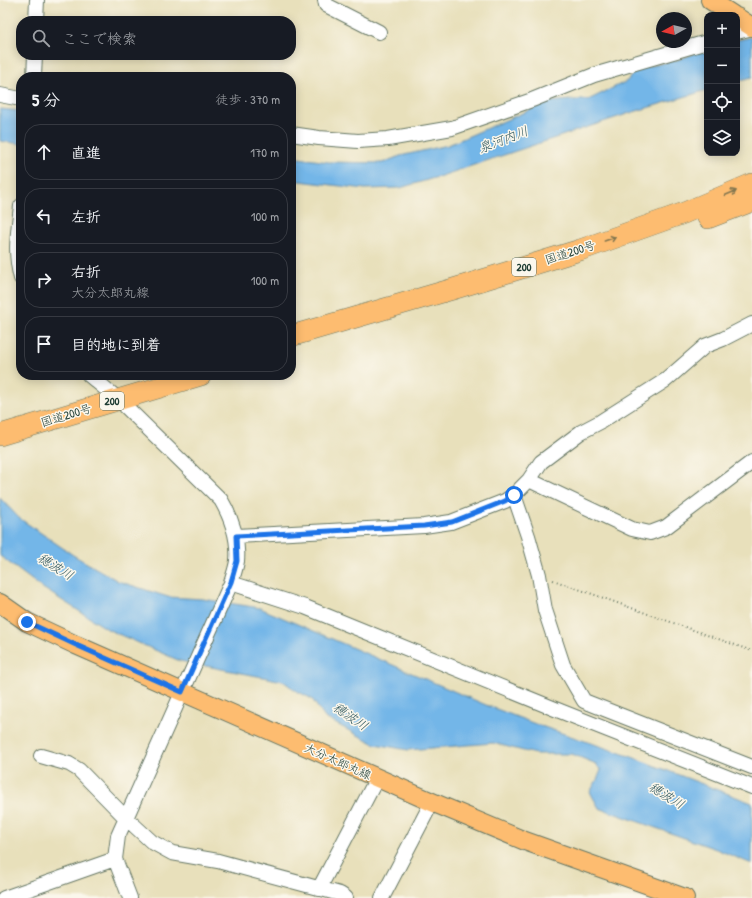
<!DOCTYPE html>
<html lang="ja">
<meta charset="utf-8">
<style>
:root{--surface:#171b24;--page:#242831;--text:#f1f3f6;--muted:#9ea1a6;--line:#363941}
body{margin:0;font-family:"Patrick Hand","Klee One",sans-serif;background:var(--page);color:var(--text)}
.controls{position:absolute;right:12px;top:12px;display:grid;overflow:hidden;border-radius:8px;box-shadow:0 2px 10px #0003}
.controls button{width:36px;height:36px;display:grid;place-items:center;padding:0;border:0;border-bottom:1px solid var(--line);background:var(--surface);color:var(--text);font:20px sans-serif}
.compass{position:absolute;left:656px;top:12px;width:36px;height:36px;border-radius:50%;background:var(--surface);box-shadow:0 2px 10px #0003;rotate:262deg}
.stop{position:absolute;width:12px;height:12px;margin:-9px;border:3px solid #1a73e8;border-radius:50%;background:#fff}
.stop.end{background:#1a73e8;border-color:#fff;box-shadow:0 1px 4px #0008}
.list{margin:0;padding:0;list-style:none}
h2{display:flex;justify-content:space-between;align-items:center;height:52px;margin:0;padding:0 16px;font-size:17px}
h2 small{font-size:13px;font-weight:400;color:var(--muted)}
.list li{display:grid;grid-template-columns:26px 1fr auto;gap:12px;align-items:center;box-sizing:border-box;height:56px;margin:0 8px 8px;padding:0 8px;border:1px solid var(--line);border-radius:16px}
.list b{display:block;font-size:15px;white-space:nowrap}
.list p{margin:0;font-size:13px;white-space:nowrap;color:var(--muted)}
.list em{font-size:13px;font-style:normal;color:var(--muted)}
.icon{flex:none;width:22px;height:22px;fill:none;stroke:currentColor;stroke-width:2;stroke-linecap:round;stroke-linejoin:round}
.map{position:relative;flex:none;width:752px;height:898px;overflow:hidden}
.search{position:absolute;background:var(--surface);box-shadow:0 2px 10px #0003;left:16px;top:16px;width:280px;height:44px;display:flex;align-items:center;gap:10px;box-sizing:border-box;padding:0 14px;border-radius:16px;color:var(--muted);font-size:15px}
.panel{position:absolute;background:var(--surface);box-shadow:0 2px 10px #0003;left:16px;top:72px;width:280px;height:308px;border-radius:16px}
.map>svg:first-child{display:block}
</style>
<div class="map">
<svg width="752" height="898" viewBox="0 0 752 898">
<rect width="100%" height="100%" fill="#fbf7ec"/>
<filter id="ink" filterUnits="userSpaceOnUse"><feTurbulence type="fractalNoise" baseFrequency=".025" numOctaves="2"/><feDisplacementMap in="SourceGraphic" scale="8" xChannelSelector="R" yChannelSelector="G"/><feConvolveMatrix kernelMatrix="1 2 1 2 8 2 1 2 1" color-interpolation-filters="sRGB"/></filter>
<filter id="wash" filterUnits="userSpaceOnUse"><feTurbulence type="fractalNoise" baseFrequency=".012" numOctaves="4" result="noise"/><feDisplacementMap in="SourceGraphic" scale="16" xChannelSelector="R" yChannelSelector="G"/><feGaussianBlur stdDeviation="0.9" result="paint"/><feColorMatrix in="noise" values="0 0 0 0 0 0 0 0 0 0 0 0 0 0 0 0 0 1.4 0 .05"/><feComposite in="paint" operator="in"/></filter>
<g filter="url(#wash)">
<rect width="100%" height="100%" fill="#e8e0bb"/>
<!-- water -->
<path fill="#73b6e8" stroke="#497a8e" d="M 752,37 L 752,77 L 737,81 L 737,40 Z
M 707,49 L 707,90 L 630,113 L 441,176 L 400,188 L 365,189 L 291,180 L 291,157 L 329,162 L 382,163 L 400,156 L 448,145 L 548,102 L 571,100 L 588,100 L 627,81 L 637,69 L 677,60 Z
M 0,109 L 21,111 L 21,144 L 0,141 Z
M 0,498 L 19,518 L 73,555 L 118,581 L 168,597 L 203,599 L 260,608 L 486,705 L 538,725 L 632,757 L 752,803 L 752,864 L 716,849 L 599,808 L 590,792 L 597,780 L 601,770 L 594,763 L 572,754 L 535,754 L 493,743 L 408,750 L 375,744 L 325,718 L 312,699 L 295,690 L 283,681 L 180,661 L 109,630 L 41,587 L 0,556 Z"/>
</g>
<g filter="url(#ink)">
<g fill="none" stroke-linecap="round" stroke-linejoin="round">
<defs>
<path id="minor" d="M 325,0 L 326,5 L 379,32
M 36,21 L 37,0
M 737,32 L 752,28
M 34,77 L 35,55
M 0,95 L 21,99
M 291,134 L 319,138 L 358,141 L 388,139 L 452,128 L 532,100 L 594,75 L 707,42
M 21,206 C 18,232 14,253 21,278
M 89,375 L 118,399 L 221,500 C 232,519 239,539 237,561 C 236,568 233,576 231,583 L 118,836 L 115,859 L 130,898
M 529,480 L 632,529 L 650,533 L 666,527 L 752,462
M 514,495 L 528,536 L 539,575 L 545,610 L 563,665 L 584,701 L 752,767
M 236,536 L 424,526 L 451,522 L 505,501 L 514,495 L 529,480 L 541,462 L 581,432 L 600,422 L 666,380 L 705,346 L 723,339 L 752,324
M 231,583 L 305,607 L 560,711 L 752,787
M 41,756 L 69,764 L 79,770 L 125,817 L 152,842 L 172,853 L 218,861 L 340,894 L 346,898
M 319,889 L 377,778
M 4,898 L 115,859
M 382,898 L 432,802"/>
<path id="major" d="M 710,0 L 733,15
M 737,17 L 752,27
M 0,603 L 27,622 L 76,645 L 432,802 L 525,841 L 685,898"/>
<path id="highway" d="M 708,218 L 752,201
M 291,336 L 453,289 L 580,250 L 684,213 L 752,184
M 0,435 L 201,375"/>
</defs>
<!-- minor casing -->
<use href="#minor" stroke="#657663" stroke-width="16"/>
<!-- major casing -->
<use href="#major" stroke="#657663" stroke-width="20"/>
<!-- highway casing -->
<use href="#highway" stroke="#657663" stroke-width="22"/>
<!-- path -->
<path stroke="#657663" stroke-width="2" stroke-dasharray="1 3" stroke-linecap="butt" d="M 553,580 L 752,651"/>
<!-- minor -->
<use href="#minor" stroke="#fff" stroke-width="14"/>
<!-- major -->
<use href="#major" stroke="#fdbc70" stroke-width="18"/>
<!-- highway -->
<use href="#highway" stroke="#fdbc70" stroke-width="21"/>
</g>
<!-- one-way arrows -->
<defs><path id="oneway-shaft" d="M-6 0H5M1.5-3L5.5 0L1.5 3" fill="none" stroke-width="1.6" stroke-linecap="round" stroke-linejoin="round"/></defs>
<g stroke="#83764f">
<use href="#oneway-shaft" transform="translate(731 193) rotate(-23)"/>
<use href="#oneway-shaft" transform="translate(610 239) rotate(-19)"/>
</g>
</g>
<g fill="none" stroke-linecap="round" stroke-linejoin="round" filter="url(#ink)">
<!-- route -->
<path stroke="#1a73e8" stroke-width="5" d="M 27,622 L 76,645 L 182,692 L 231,582 L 237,561 L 236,536 L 424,526 L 452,522 L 505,501 L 514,495"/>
</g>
<g text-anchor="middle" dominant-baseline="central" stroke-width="3" stroke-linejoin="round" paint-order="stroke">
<!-- shield labels -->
<g fill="#fbf7ec" stroke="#61756b" stroke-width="1">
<rect x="512" y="258" width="24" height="18" rx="3"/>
<rect x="100" y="392" width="24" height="18" rx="3"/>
</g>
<g font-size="11" font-weight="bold" fill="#1f3d34">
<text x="524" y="267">200</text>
<text x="112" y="401">200</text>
</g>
<!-- street labels -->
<g font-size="12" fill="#1f3d34" stroke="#fbf7ec">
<text transform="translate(570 252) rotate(-18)">国道200号</text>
<text transform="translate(66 415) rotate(-17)">国道200号</text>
<text transform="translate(338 761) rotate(24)">大分太郎丸線</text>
</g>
<!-- water labels -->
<g font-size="13" font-style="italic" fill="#345b61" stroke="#fbf7ec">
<text transform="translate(503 139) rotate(-21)">泉河内川</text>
<text transform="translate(56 566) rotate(31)">穂波川</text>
<text transform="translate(351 716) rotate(34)">穂波川</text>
<text transform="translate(667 795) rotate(31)">穂波川</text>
</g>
</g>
</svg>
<div class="controls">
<button>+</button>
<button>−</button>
<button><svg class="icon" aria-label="locate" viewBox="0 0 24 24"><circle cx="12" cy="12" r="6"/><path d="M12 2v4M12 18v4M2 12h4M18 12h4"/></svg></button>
<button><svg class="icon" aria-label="layers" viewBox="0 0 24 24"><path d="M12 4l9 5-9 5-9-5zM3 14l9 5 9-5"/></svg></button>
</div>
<svg class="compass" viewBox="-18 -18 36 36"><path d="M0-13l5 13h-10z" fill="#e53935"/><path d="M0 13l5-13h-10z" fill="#9ea1a6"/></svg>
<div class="stop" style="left:514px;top:495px"></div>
<div class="stop end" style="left:27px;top:622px"></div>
<div class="search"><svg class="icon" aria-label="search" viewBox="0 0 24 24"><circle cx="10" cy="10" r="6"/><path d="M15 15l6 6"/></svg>ここで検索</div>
<section class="panel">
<h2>5 分<small>徒歩 · 370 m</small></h2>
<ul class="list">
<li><svg class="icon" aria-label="ahead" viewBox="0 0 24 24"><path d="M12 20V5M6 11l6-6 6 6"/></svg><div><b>直進</b></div><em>170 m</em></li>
<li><svg class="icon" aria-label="left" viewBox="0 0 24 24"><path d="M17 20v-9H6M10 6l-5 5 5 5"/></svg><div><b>左折</b></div><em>100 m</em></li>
<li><svg class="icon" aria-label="right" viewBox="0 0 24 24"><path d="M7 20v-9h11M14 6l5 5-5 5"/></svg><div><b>右折</b><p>大分太郎丸線</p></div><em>100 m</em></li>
<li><svg class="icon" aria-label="arrive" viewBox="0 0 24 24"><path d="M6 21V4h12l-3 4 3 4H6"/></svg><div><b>目的地に到着</b></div></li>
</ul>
</section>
</div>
